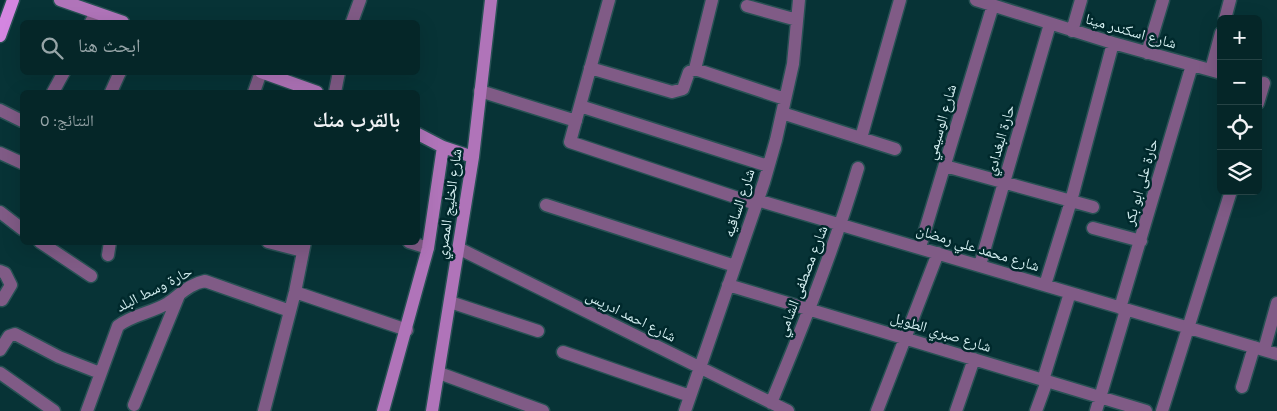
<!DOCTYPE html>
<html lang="ar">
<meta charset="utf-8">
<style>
:root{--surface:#052628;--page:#133234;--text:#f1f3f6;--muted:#97a5a8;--line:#264345}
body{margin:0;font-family:Karla,"Noto Naskh Arabic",sans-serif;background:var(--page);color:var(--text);direction:rtl}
.controls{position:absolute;right:15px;top:15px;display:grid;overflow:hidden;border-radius:8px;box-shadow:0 5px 20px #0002}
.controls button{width:45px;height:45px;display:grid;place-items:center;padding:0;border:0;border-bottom:1px solid var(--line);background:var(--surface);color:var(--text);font:25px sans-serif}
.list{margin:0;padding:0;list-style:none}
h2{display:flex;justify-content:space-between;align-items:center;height:65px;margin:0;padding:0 20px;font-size:21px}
h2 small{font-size:16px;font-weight:400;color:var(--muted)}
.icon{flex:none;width:28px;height:28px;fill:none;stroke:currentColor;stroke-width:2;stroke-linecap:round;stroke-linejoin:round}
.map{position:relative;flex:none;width:1277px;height:411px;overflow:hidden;direction:ltr}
.search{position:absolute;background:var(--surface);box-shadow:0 5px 20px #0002;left:20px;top:20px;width:400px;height:55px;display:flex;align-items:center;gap:12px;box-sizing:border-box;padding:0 18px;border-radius:8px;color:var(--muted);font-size:19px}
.panel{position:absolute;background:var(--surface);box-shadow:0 5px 20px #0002;left:20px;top:90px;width:400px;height:155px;border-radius:8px;direction:rtl}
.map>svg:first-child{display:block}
</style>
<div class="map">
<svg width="1277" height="411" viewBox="0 0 1277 411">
<rect width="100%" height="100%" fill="#073336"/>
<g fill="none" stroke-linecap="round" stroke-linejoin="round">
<defs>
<path id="street" d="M 609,0 L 570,142 L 756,204
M 976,0 L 1113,43 L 1221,73
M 747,6 L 797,20
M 1225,19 L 1230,0
M 91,22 L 96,13
M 352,22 L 360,0
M 1072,31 L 1081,0
M 1147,53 L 1163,0
M 590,68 L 672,92 L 683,89 L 689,72 L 695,69 L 785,99
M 695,69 L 712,0
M 1211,70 L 1221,33
M 480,91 L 576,121
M 53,92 L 64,72
M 111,92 L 120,72
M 254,92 L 261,72
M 335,92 L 339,72
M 1258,103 L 1264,83
M 580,106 L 768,166
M 0,110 L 22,121
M 782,113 L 895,149
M 861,138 L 900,0
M 0,153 L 22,163
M 945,166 L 1093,207
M 757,200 L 1277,354
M 546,205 L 735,266
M 0,212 L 22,229
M 1093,228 L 1141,241
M 40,242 L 91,276
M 268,242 L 303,251
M 409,242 L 428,248
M 920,247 L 993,5
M 460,249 L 788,411
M 108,255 L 110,242
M 980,265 L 1050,24
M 0,271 L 5,273 L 11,285 L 2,300
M 728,285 L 1146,411
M 1045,285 L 1071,201 L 1113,43
M 295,292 L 407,330
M 450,302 L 538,331
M 1120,308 L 1192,65
M 0,350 L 9,336 L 15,334 L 59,357 L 100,373
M 1264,350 L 1277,303
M 563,352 L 690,396
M 0,373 L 54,411
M 439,373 L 543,411
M 1043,380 L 1070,293
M 1242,387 L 1254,347
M 771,403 C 803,326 834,249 858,168
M 134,405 L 179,295
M 87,411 L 118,326 C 133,314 152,313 168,303 C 181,294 189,284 205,281 L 290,311
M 264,411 L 295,292 L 305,242
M 685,411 L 764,182 L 776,140 L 793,64 L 799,0
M 877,411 L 938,253
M 956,411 L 974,359
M 1036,411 L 1047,381
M 1096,411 L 1126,310
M 1162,411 L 1231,191"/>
<path id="secondary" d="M 60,0 L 123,22
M 261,72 L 317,92
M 418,134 L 443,147 L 473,157
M 383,411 L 428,248 L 443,147
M 432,411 L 473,157 L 491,0"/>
<path id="primary" d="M 0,36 L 13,0"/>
</defs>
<!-- street casing -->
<use href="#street" stroke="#285154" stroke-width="15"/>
<!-- secondary casing -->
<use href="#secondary" stroke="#285154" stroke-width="15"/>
<!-- primary casing -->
<use href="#primary" stroke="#285154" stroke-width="15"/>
<!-- street -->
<use href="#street" stroke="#805b86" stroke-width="12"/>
<!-- secondary -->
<use href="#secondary" stroke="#b074b9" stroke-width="12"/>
<!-- primary -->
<use href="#primary" stroke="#d486e0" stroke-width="12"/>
</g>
<g text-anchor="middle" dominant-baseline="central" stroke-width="5" stroke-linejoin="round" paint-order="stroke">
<!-- street labels -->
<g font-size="15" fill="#d5f0f2" stroke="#00292c">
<text transform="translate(1131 31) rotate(16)">شارع اسكندر مينا</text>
<text transform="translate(941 122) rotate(-74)">شارع الوسيمي</text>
<text transform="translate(1000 140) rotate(-74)">حارة البغدادي</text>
<text transform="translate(1141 182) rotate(-74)">حارة على ابو بكر</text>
<text transform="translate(739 203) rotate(-72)">شارع الساقيه</text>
<text transform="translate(449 204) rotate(-82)">شارع الخليج المصري</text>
<text transform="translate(978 248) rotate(17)">شارع محمد علي رمضان</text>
<text transform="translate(802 281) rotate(-69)">شارع مصطفى الشامي</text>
<text transform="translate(154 289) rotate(-27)">حارة وسط البلد</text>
<text transform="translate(631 316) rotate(26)">شارع احمد ادريس</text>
<text transform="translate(941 332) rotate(17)">شارع صبري الطويل</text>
</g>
</g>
</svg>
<div class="controls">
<button>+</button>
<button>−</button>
<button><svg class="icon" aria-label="locate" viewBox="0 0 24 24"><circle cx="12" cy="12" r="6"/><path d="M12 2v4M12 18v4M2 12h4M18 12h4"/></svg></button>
<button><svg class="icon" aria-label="layers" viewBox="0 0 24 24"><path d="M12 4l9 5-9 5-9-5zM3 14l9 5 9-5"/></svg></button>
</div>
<div class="search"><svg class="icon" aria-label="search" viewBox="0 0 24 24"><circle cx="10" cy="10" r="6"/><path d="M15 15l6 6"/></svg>ابحث هنا</div>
<section class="panel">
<h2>بالقرب منك<small>النتائج: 0</small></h2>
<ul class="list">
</ul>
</section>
</div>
